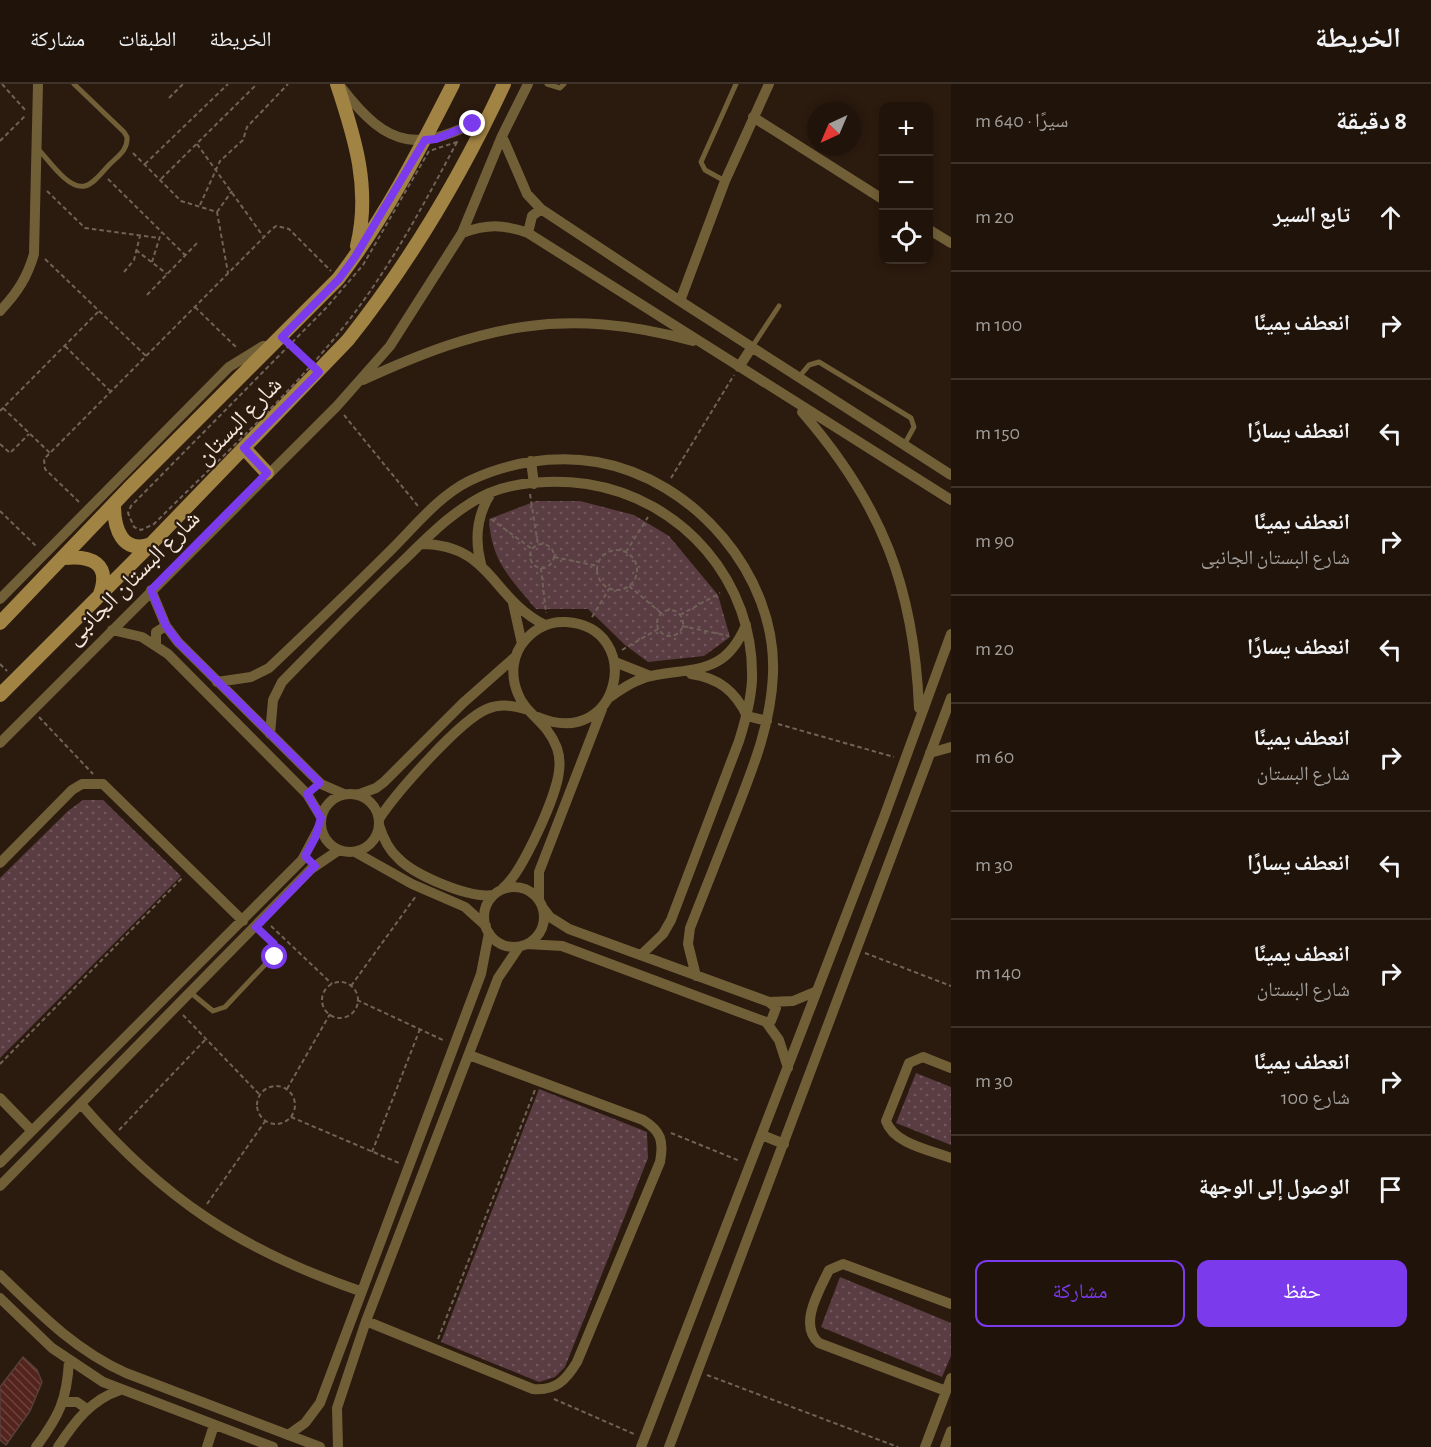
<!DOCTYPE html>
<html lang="ar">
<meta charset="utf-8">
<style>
:root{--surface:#20140a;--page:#2d2118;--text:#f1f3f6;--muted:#a29e9c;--line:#3d332b;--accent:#7c3aed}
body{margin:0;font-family:"Alegreya Sans","Noto Naskh Arabic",sans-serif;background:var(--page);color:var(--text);direction:rtl}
.controls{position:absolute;right:18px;top:18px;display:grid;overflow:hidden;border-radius:12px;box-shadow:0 3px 9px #0003}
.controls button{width:54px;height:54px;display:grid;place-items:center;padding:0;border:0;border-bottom:2px solid var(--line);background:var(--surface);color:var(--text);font:30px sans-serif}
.compass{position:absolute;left:807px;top:18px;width:54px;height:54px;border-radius:50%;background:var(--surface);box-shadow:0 3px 9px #0003;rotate:224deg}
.stop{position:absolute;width:18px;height:18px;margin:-14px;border:4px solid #7c3aed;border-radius:50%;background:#fff}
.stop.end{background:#7c3aed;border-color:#fff;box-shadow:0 2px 6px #0008}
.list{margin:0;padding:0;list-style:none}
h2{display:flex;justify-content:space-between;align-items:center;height:78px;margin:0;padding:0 24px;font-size:26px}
h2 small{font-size:20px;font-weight:400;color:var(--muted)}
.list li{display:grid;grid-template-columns:39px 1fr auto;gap:18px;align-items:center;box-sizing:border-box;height:108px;padding:0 24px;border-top:2px solid var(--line)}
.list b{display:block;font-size:22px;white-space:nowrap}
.list p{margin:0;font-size:20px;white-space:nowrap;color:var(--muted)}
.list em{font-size:20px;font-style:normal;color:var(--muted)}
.actions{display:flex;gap:12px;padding:18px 24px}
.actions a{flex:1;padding:14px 0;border:2px solid var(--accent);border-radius:12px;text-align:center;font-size:21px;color:var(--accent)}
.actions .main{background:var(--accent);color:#fff}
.icon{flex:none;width:33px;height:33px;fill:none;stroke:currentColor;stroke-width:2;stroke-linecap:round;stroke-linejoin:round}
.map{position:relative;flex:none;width:951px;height:1363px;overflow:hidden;direction:ltr}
header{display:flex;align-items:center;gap:36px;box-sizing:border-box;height:84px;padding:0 30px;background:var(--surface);border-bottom:2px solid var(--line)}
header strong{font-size:28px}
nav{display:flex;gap:33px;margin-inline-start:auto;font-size:21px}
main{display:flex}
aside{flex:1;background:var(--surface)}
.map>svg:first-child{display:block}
</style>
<header>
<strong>الخريطة</strong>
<nav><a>الخريطة</a><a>الطبقات</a><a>مشاركة</a></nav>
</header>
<main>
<aside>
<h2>8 دقيقة<small>سيرًا · 640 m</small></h2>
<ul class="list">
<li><svg class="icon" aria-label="ahead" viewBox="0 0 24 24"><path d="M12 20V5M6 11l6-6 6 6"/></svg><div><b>تابع السير</b></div><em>20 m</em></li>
<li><svg class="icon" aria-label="right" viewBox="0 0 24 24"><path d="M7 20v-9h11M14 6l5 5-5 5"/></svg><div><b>انعطف يمينًا</b></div><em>100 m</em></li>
<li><svg class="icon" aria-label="left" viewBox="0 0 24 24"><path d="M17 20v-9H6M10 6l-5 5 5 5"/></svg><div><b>انعطف يسارًا</b></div><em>150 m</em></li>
<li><svg class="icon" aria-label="right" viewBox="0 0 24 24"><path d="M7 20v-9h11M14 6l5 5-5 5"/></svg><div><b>انعطف يمينًا</b><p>شارع البستان الجانبى</p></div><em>90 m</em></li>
<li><svg class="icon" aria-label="left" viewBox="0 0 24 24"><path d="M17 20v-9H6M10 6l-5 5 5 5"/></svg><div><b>انعطف يسارًا</b></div><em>20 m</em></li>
<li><svg class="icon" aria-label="right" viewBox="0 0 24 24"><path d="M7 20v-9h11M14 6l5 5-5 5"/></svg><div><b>انعطف يمينًا</b><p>شارع البستان</p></div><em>60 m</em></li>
<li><svg class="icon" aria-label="left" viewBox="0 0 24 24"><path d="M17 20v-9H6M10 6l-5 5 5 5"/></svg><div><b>انعطف يسارًا</b></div><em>30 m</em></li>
<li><svg class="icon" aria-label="right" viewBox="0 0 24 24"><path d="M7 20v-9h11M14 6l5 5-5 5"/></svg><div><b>انعطف يمينًا</b><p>شارع البستان</p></div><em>140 m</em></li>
<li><svg class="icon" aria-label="right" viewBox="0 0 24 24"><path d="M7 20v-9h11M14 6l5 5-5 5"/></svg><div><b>انعطف يمينًا</b><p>شارع 100</p></div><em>30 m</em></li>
<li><svg class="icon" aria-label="arrive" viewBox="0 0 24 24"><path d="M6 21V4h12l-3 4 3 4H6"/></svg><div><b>الوصول إلى الوجهة</b></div></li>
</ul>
<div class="actions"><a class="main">حفظ</a><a>مشاركة</a></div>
</aside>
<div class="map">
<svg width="951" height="1363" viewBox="0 0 951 1363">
<defs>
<pattern id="grass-dots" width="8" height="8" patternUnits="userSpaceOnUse" patternTransform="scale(1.5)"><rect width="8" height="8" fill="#5a3c43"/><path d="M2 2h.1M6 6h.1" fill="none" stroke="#72585e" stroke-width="1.8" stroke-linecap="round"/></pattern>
<pattern id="building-back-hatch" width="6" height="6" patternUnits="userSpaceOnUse" patternTransform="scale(1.5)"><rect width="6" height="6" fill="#53231c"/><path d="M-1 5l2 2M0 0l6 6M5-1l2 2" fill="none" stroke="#6c433d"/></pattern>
</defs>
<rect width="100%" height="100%" fill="#2b1a0e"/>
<!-- grass -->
<path fill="url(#grass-dots)" d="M 536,417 L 580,417 L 634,431 L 669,452 L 718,511 L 730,553 L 704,572 L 648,578 L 625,561 L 588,525 L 536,525 C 510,494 491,477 489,435 Z
M 83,716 L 103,716 L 181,792 L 0,974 L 0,794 L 68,727 Z
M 916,989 L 951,1003 L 951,1061 L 896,1039 Z
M 539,1005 L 647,1048 L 648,1074 L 565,1283 L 555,1293 L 539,1298 L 441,1258 Z
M 840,1193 L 951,1239 L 951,1272 L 942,1293 L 821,1243 Z"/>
<!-- building -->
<path fill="url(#building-back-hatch)" stroke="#573f3b" stroke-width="1.5" d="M 23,1273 L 37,1286 L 42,1298 L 30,1327 L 6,1361 L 0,1356 L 0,1303 Z"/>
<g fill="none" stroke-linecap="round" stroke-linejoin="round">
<!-- path -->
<path stroke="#716257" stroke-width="2" stroke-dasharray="4.5 3" stroke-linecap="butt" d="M 2,0 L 26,27
M 169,14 L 183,0
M 0,57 L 25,32
M 457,58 C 424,120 390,184 346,240 C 289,312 219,375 154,440 L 141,446 L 134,443 L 128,429 L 131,422 L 326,224 L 363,181 L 429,67 Z
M 197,60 L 263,152
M 133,69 L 181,117 L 217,128 L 228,189
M 145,80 L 228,0
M 108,95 L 185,171
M 161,95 L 257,0
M 47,107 L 85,144 L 159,154
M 200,121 L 220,77 L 243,56 L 247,43 L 288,0
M 217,128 L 232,107
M 136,166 L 167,190
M 45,175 L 146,272
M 152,178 L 161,149
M 124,188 L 134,176 L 140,152
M 147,211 L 199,157
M 195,223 L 238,265
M 290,261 L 310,280
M 65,262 L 111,308
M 3,324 L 50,369
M 0,327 L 99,227
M 344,331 L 418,422
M 0,360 L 10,369 L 29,350
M 671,394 L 734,291
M 530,410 L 538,461
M 79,418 L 45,385 L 44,375 L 271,146 L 276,142 L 289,145 L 331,187
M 0,427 L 36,462
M 491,435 L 532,465
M530 472a12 12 0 1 1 24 0a12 12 0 1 1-24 0Z
M597 486a20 20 0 1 1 40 0a20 20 0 1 1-40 0Z
M 626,468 L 648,433
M 554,473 L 598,482
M 541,484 L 546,529
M 629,502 L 661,529
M657 539a13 13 0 1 1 26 0a13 13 0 1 1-26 0Z
M 680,531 L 720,509
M 592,533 L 609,505
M 682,542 L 729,552
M 622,566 L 658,545
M 0,580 L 7,587
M 39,633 L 93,690
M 778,640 L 894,673
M 271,842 L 332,900
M 865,869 L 951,902
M322 916a18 18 0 1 1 36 0a18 18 0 1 1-36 0Z
M 351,902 L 416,812
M 357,916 L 445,957
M 183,931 L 260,1011
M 0,980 L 182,794
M257 1021a19 19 0 1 1 38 0a19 19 0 1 1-38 0Z
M 287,1005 L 330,930
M 291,1033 L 399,1079
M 119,1046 L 206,955
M 671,1049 L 740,1077
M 372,1068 L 420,945
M 207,1120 L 266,1036
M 438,1255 L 535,1006
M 707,1291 L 898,1363
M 554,1315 L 634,1350"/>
<!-- lane -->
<path stroke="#715f38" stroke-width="5" d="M 547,0 L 560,4 L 564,0
M 38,65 C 48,75 68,106 85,102 C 94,100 103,87 110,80 C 118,72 128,66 127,53 L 124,48 L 74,0
M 725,97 L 705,86 L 701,78 L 736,0
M 752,263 L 779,222
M 799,293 L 809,281 L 819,278 L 911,334 L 914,343 L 904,361
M 191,909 L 213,927 L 225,923 L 276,869 L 274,860 L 256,843"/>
<!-- street -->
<path stroke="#715f38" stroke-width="10" d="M 341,3 C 390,67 418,68 489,32
M 753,33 L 884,116
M 502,52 L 527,110 L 541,125 L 680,217 L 951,391
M 928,145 L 951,159
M 462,149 C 487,140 503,140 528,149 L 951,416
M 528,149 L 532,132 L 541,125
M 680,217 L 725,97 L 769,0
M 0,227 C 17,209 27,194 34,170 L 38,0
M 739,283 L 752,263
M 363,296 C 483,241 563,222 693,257
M 802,328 C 882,420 914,503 919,624
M 531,377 L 534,400
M 421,460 C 491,460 492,515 545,541
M 481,480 C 474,454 477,431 491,409
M 151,506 L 166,542 L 178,558 L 321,700 L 344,710
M 0,515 L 229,283 L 263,262 L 273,262
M 513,519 L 522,560
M 112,546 L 142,553 L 168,570 L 307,710 L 321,733
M 156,560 L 156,548 L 166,542
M 615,578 L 650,592
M 691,590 C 719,594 735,607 747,632 L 767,637
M 217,598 L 251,593 L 269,584 C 311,544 352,505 392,465 C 416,441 439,412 469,397 C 508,378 554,371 597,378 C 694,395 777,491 773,590 C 771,640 753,684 735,730 C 720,768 705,806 690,844 L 688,860 L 696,892
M 610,613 C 622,605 636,595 651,592 C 696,583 725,591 746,541
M 270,650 L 273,616 L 282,598 C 321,558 360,518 401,479 C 427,454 454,425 489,409 C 517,397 557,396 587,400 C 683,415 755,498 752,596 C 751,617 745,638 739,657 L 671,836 L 663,850 L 641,871
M 0,659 L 337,322 L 390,262 L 462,149 L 502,52 L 528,0
M 930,669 L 951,663
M321 739a29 29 0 1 1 58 0a29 29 0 1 1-58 0Z
M 357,711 L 376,704 L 384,698 L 463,619 L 515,573
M 379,735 C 396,709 460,636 487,625 C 501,619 515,622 528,626
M 379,741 C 383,754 388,765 398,774 C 414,791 470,815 493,811
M 355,768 L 412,800 L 465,823 L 486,842
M 0,779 L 72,706 L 82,700 L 103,700 L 243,837
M484 833a30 30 0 1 1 60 0a30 30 0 1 1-60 0Z
M 503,804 C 522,789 557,711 559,687 C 560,680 559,670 557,664 C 547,637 526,631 518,610 C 510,591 512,570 526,555 C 537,543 551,537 566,538 C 646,543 621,668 538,633
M 539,816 L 539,788 L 602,625
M 543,824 L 550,833 L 569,845 L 769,918 L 793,917 L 817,907
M 527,860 L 562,862 L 766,938 L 779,956 L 788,984
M 766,938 L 771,937 L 776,924 L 769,918
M 951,984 L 923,973 L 909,979 L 886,1037 C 894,1060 930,1066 951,1074
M 0,1014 L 31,1046
M 81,1020 C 163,1115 241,1166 360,1207
M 762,1051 L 784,1060
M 0,1079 L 302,776 L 321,740
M 0,1102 L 311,785 L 339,766
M 0,1191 C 39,1229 75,1266 126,1289 L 320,1363
M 0,1214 L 52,1264 L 103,1298 L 273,1363
M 366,1237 L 533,1305 C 556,1307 566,1296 577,1278 L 660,1078 C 664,1057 661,1047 643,1036 L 469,971
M 946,1307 L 819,1259 C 798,1241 819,1207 829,1186 L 843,1180 L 951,1220
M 64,1318 L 77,1318 L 87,1325
M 288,1351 L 305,1339 L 320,1319 L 481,890 L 489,849
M 36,1363 C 59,1332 67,1316 69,1277
M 58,1363 C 75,1337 91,1316 120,1306
M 207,1363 L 214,1341
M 338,1363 L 337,1324 L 366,1237 L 498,894 L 519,863
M 641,1363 L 884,733 L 951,550
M 669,1363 L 951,614
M 925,1363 L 951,1294
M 945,1363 L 951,1347"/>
<!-- secondary -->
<path stroke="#a18343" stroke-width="14" d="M 337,0 C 355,54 371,105 357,162
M 244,364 L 267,389
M 114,421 C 114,444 122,471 151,460
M 64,474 C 92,471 111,480 100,510
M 0,539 L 128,405 L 338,195 C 384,135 419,67 453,0
M 0,611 L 151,460 L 348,256 C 410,178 462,90 504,0"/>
</g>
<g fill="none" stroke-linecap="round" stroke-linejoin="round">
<!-- route -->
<path stroke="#7c3aed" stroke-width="8" d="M 275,873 L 276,869 L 274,860 L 256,843 L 315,782 L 305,772 L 315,754 L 321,734 L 307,710 L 320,699 L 178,558 L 166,542 L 151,506 L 267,389 L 244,364 L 319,288 L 282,253 L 339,195 L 355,173 L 425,56 L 436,55 L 473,40"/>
</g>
<g text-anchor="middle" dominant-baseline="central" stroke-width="4.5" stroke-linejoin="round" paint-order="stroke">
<!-- street labels -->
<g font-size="24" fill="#f4e8df" stroke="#2b1a0e">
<text transform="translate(239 337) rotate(-46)">شارع البستان</text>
<text transform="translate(133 494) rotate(-45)">شارع البستان الجانبى</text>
</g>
</g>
</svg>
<div class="controls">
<button>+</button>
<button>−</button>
<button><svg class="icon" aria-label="locate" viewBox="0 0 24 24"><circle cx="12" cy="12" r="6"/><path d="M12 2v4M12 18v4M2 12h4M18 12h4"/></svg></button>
</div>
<svg class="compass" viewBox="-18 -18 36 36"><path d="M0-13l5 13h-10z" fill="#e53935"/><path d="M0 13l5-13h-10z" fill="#a29e9c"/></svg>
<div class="stop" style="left:275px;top:873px"></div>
<div class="stop end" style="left:473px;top:40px"></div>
</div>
</main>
